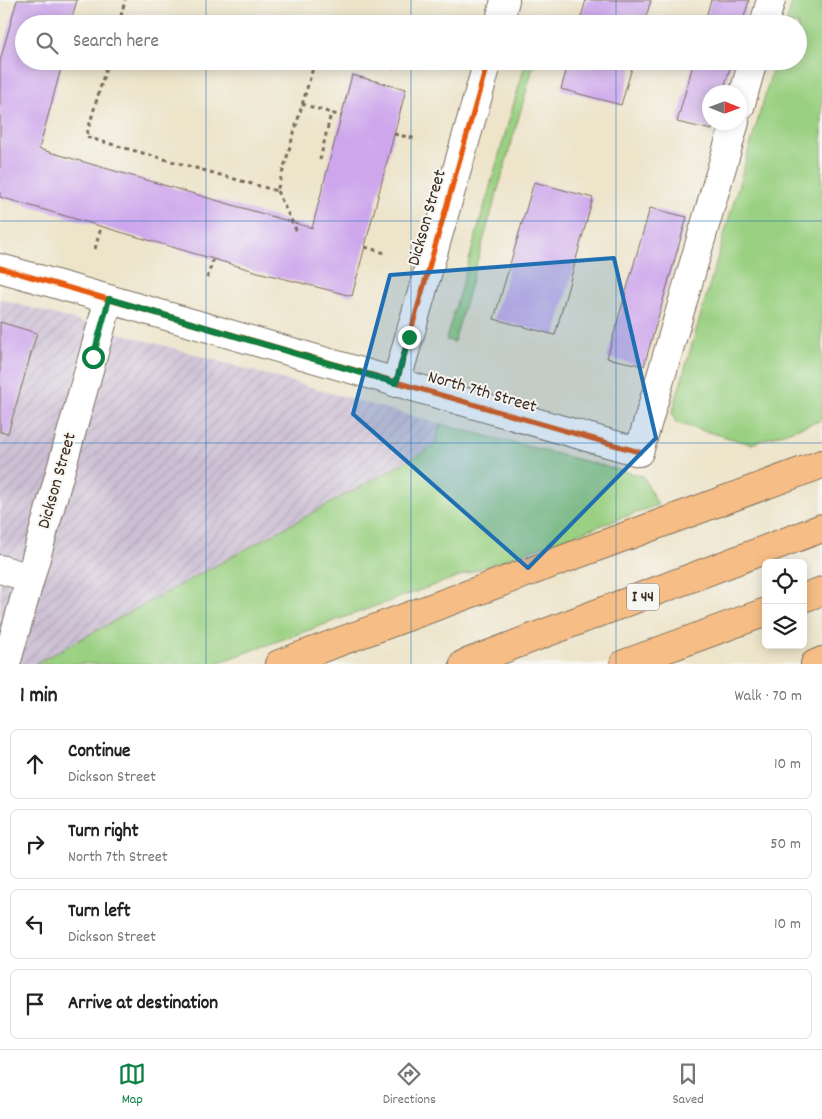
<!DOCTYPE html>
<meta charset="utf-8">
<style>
:root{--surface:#fff;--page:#f2f2f2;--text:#222;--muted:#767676;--line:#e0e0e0;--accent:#0b8043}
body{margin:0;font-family:Dekko,sans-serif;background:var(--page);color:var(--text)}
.controls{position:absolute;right:15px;bottom:15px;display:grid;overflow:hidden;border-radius:8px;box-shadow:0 2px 12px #0003}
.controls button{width:45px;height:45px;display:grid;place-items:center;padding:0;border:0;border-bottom:1px solid var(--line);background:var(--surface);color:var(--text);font:25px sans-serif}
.compass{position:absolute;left:702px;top:85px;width:45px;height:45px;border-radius:50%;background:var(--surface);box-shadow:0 2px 12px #0003;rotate:91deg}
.stop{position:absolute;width:15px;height:15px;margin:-11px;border:4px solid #0b8043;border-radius:50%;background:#fff}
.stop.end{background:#0b8043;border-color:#fff;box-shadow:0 1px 5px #0008}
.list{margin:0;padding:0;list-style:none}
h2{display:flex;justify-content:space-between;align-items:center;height:65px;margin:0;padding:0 20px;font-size:21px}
h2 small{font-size:16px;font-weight:400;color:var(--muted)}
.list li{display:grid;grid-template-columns:32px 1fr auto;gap:15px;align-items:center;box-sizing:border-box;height:70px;margin:0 10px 10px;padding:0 10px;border:1px solid var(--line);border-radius:8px}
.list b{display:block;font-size:19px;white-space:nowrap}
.list p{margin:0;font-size:16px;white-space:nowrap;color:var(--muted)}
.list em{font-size:16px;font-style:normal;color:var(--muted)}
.icon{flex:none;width:28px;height:28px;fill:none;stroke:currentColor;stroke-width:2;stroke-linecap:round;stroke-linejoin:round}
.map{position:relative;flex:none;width:822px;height:664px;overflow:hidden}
.search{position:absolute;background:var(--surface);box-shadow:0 2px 12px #0003;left:15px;right:15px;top:15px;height:55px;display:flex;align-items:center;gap:12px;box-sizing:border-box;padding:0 18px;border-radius:28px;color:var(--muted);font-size:19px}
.sheet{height:385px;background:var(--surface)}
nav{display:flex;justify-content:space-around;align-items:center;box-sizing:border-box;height:70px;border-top:1px solid var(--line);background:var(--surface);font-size:14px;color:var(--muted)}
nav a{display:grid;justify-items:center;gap:2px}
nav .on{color:var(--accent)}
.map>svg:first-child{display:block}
</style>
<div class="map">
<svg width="822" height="664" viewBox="0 0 822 664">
<defs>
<pattern id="industrial-furrows" width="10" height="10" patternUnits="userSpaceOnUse" patternTransform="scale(1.25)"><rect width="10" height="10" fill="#ccbfd4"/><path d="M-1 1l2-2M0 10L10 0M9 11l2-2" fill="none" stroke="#b0a4b6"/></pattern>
</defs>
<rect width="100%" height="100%" fill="#f6f6f2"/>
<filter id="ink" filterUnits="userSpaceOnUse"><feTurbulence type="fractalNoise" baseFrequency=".02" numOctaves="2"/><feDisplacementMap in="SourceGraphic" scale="10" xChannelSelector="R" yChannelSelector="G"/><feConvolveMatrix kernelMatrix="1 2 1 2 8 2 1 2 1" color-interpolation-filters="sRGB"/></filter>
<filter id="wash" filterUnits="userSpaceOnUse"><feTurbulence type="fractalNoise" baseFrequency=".0096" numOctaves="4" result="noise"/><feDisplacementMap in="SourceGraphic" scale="20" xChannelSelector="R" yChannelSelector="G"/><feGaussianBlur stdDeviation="1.12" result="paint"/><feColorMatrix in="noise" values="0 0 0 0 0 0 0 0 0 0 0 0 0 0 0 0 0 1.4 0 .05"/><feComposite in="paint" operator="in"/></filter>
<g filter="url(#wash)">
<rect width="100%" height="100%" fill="#ede4ca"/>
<!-- industrial -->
<path fill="url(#industrial-furrows)" d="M 0,299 L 440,424 L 435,445 L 35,664 L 0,664 Z"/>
<!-- green -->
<path fill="#9ad081" stroke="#6a7d50" d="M 793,0 L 822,0 L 822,420 L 751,444 L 676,423 L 672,413 L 775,61 L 798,61 L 798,24 L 786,24 Z
M 526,61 L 535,61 L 454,342 L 446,340 Z
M 440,424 L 643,476 L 658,505 L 214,664 L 35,664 L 435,446 Z"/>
<g id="blocks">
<!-- building -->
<path fill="#cda6ec" d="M 17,0 L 77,0 L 70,24 L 24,24 L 24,61 L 63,61 L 39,149 L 312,228 L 352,75 L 406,89 L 352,296 L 258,272 L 0,197 L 0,61 Z
M 586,0 L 651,0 L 644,24 L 579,24 Z
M 711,0 L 749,0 L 742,24 L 704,24 Z
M 569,61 L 634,61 L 621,105 L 561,89 Z
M 694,61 L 732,61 L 723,92 L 710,92 L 710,122 L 714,122 L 712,130 L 677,122 Z
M 534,182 L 593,198 L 555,335 L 494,319 Z
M 650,208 L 687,217 L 644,366 L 607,358 Z
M 0,322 L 37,333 L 8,433 L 0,432 Z"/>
</g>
</g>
<g filter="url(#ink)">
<use href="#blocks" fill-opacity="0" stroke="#796b5a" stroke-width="1"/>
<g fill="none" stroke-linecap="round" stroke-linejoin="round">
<defs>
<path id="minor" d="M 499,24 L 505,0
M 764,24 L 771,0
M 740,107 L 753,61
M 0,268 L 639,452 L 735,122
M 396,383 L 488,61
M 0,569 L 30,578
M 6,664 L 109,299"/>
<path id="highway" d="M 803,598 L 822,591
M 279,664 L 822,464
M 464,664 L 822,528
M 624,664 L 766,612
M 815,664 L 822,661"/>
</defs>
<!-- minor casing -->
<use href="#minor" stroke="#796b5a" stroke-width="30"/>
<!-- highway casing -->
<use href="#highway" stroke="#796b5a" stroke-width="30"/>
<!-- path -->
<path stroke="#796b5a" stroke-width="3" stroke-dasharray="4 4" stroke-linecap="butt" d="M 119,24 L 125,0
M 108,61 L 86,137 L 277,191 L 315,61
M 368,61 L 394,68
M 302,104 L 341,116
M 394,134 L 417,139
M 320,160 L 331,113
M 277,191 L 298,234
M 365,247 L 385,253
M 95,249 L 101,227
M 207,278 L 213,260"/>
<!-- minor -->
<use href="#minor" stroke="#fff" stroke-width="28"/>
<!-- highway -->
<use href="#highway" stroke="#f6be86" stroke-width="28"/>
<defs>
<path id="cycleway" d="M 0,268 L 639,452
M 396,383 L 488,61"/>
</defs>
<!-- cycleway casing -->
<use href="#cycleway" stroke="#f6f6f2" stroke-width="8"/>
<!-- cycleway -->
<use href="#cycleway" stroke="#e8590c" stroke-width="5"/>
</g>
</g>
<g fill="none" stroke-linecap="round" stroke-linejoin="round" filter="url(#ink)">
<!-- route -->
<path stroke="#0b8043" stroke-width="6" d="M 93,357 L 109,299 L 396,383 L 409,337"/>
</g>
<!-- marked area -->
<path fill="#1f6fb2" fill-opacity="0.2" stroke="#1f6fb2" stroke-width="4" stroke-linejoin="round" d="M 614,258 L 656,438 L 528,568 L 353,414 L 390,275 Z"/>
<!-- grid -->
<path fill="none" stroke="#1f6fb2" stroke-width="1" stroke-opacity="0.55" d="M 206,0 L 206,24M 411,0 L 411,24M 616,0 L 616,24M 206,61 L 206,664M 411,61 L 411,664M 616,61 L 616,664M 0,221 L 822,221M 0,443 L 822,443"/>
<g text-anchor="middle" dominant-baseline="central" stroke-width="4" stroke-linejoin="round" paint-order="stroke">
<!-- shield labels -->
<rect fill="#f6f6f2" stroke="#73675e" stroke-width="1" x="627" y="583.5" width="32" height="27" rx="4"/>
<g font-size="16" font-weight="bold" fill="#3b2a1e">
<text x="643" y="597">I 44</text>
</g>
<!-- street labels -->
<g font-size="18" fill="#3b2a1e" stroke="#f6f6f2">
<text transform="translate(428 218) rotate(-74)">Dickson Street</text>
<text transform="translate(482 393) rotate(16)">North 7th Street</text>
<text transform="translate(58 481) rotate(-74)">Dickson Street</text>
</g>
</g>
</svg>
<div class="controls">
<button><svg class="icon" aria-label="locate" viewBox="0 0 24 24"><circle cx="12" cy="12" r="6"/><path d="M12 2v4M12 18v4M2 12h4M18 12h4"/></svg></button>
<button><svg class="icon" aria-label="layers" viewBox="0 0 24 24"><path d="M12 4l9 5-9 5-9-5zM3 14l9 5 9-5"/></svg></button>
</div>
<svg class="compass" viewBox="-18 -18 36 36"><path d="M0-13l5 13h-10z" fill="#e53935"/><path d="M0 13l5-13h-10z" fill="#767676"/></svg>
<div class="stop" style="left:93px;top:357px"></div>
<div class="stop end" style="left:409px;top:337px"></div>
<div class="search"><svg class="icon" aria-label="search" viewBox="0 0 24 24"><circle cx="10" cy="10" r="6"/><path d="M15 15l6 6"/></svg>Search here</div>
</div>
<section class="sheet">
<h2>1 min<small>Walk · 70 m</small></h2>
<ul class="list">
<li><svg class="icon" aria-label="ahead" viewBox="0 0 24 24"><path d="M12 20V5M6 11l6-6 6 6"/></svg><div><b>Continue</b><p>Dickson Street</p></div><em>10 m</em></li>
<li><svg class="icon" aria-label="right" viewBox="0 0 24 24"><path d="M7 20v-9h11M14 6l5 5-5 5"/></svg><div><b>Turn right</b><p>North 7th Street</p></div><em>50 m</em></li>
<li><svg class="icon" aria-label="left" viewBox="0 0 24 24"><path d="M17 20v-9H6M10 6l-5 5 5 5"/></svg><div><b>Turn left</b><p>Dickson Street</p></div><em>10 m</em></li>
<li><svg class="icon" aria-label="arrive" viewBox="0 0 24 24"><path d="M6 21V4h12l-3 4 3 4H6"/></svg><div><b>Arrive at destination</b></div></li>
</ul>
</section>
<nav>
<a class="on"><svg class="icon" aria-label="map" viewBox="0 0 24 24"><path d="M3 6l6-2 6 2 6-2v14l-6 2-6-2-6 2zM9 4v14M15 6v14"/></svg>Map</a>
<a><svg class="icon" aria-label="directions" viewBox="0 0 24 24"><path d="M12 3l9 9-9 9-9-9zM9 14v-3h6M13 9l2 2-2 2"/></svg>Directions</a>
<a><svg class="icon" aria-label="saved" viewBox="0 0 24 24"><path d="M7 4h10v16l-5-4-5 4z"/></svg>Saved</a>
</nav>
